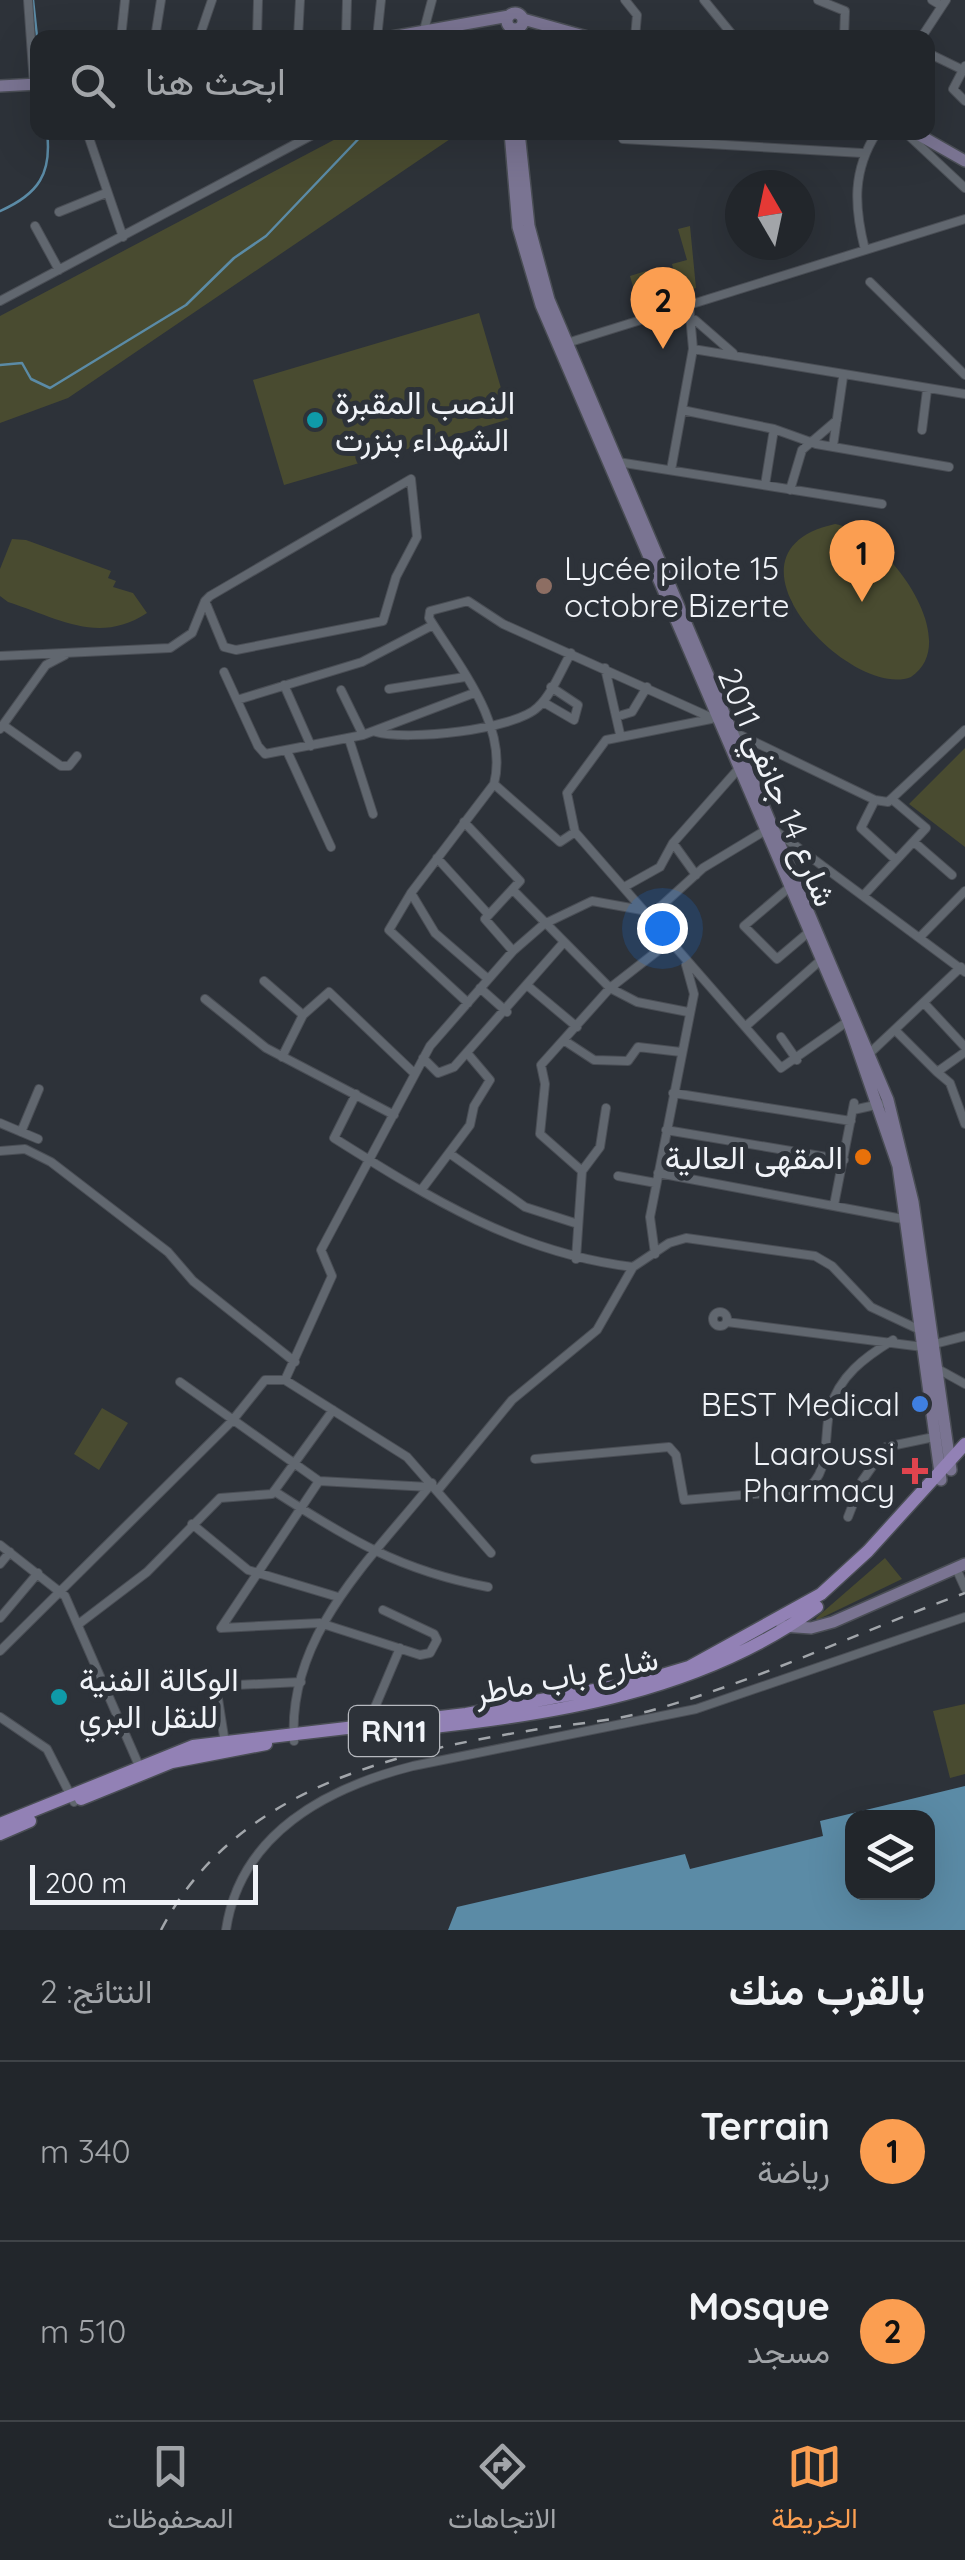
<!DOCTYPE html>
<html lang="ar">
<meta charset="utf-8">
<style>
:root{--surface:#22262b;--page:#2e3237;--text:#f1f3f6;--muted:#a2a5a9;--line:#3f4347;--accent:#fb9e51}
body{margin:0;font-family:Quicksand,Vazirmatn,sans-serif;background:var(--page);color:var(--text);direction:rtl}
.controls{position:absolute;right:30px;bottom:30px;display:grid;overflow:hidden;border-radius:20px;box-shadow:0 10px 40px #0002}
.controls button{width:90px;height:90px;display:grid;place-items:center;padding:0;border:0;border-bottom:2px solid var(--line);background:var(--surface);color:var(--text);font:50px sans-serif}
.compass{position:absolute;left:725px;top:170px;width:90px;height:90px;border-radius:50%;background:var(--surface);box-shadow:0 10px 40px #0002;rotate:351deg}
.scale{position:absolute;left:30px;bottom:25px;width:228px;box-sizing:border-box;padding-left:10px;border:5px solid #f0f3f8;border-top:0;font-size:28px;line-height:35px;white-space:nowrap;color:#f0f3f8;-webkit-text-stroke:8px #2d3239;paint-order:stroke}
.you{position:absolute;left:662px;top:928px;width:35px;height:35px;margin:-25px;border:8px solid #fff;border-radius:50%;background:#1a73e8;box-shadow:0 0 0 15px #1a73e833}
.badge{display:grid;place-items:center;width:65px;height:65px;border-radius:50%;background:var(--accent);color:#111;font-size:32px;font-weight:700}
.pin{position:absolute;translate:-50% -82px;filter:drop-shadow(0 2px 5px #0008)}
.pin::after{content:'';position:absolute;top:52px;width:35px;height:30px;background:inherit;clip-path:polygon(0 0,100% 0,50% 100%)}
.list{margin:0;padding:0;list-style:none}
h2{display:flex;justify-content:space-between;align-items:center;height:130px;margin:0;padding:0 40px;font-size:42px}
h2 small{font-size:32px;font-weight:400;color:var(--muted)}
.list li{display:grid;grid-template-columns:65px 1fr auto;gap:30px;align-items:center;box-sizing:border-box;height:180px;padding:0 40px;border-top:2px solid var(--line)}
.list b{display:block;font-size:38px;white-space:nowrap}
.list p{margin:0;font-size:32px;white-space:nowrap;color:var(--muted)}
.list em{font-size:32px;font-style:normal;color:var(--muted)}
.icon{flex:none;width:55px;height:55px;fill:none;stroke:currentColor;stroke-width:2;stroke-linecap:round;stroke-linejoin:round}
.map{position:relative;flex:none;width:965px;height:1930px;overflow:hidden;direction:ltr}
.search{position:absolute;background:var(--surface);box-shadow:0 10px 40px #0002;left:30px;right:30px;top:30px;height:110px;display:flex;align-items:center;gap:25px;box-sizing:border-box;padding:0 35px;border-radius:20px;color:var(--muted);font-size:38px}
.sheet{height:490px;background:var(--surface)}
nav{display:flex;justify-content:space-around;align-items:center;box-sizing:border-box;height:140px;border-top:2px solid var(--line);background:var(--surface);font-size:28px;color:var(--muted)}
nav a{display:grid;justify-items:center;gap:5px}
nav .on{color:var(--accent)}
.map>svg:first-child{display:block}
</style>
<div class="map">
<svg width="965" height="1930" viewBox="0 0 965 1930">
<rect width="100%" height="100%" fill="#2d3239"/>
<!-- green -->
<path fill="#494b30" d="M 347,133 L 459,133 L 68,398 L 0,423 L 0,316 Z
M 690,226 L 696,288 L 638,304 L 630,276 L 646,271 L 649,283 L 675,276 L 672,264 L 687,260 L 678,229 Z
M 479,313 L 510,419 L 284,485 L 253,380 Z
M 835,524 C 886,533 965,641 911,677 C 852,701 707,552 835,524 Z
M 12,539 L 26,540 L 111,571 L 108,578 L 116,581 L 113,587 L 133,593 L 147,613 C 98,645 58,618 8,602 L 0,596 L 0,569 Z
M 965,748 L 965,847 L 909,804 Z
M 102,1408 L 128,1423 L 99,1470 L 74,1454 Z
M 885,1558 L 902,1579 L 817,1620 L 816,1618 Z
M 965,1704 L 965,1774 L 950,1778 L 933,1711 Z"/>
<!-- water -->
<path fill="#5b8ba6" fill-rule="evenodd" d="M 965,1786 L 965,1930 L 448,1930 L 457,1907 L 685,1854 L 690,1869 L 823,1836 L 820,1821 ZM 852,1818 L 928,1818 L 928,1892 L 852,1892 Z"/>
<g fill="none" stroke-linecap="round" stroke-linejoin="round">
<!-- stream -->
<path stroke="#5b8ba6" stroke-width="2.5" d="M 33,0 L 38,46
M 0,211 C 39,194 52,173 47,132
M 0,365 L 22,363 L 31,379 L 50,388 L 186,305 L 234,258 L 266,236 L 365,132"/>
<defs>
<path id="street" d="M 28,0 L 34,84
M 625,0 L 637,15 L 635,38
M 704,0 L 735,38
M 818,0 L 845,11 L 844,38
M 932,0 L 942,6 L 946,0
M 424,30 L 432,0
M 121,38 L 125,0
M 155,38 L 161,0
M 199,38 L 212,0
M 257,38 L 258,0
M 298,38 L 300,0
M 346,38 L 347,0
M 377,38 L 381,0
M 921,38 L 942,6
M 928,53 L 963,70
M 965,66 L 953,89 L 965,101
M 87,132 L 123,237
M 905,132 L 965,188
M 623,139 L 862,153
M 59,212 L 106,193
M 35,226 L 59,270
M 865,250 C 854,206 852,171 877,132
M 870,282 L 965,375
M 0,301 L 318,132
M 695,320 L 733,353
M 567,343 L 965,219
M 693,349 L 965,394
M 682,410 L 774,429 L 816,444 L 949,467
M 922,430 L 927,390
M 833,446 L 843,377
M 618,462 L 882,504
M 671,470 L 693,349 L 689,304
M 411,479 L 417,537 L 396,577 L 383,621 L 236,650 L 224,647 L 205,601 L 210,596 Z
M 765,485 L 774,429
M 790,490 L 802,450 L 837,420
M 0,656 L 170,648 L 192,633 L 205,601
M 605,668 L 620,734
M 224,672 L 258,746 L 265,754 L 363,735 L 474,693
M 284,685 L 311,746
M 389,689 L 465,677
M 341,690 L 363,735
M 237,700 L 362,662 L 433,625
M 543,702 L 574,720 L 578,705 L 551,687
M 622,715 L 632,712 L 647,687
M 711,719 L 606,740 L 567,793 L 575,832 L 781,1068 L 848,1021
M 3,725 L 61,766 L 69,766 L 77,756
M 0,729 L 46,665 L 65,655
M 376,732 C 406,741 515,730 538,707 C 552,694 561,670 571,653
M 736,733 L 875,800 L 888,802 L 965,730
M 349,739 L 373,814
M 287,751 L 331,847
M 494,784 L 560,842 L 575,832
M 875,800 L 861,828 L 896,860
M 464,822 L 520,881 L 485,919 L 513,951
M 777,832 L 965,972
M 914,842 L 952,875
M 673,843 L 696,875
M 437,858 L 488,914
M 626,886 L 660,867 L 673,843 L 741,766
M 791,886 L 744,926 L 777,959 L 810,931
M 514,891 L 610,988 L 637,1002 L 688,1012
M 411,893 L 435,933 L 488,979
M 863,896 L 926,828 L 894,801
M 648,918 L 703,868 L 766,830
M 921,936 L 965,891
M 264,981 L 303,1015
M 528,986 L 577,1027
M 480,988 L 507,1012
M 205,999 L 266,1048 L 394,1115
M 468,1003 L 389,930 L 411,893 L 494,784 C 509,725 458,665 429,618 L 430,611 L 468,601 L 503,624 L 712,718
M 924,1003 L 965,1047
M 746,1026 L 822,959
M 895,1030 L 937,1072 L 965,1052
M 781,1037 L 797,1060
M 565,1041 L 594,1060 L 628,1061 L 638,1047 L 681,1052
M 871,1052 L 961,967
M 282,1057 L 303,1015 L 329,992 L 415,1074
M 423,1058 L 438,1073 L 454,1067 L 564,942
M 937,1072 L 950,1083 L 965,1124
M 673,1093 L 851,1121
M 356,1094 L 334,1138 C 431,1199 518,1253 633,1267 L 669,1243 L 686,1238 L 815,1256 L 832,1266 L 871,1307 L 920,1330
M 853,1110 L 880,1104
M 0,1123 L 38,1139
M 666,1130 L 844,1160
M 21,1132 L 39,1089
M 0,1151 L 25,1149 L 51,1162 L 168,1252 L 193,1281 L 295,1362
M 449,1153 L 525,1207 L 578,1224
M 582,1171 L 540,1134 L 545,1084 L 541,1065 L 610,988 L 669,942
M 658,1173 L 908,1220
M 618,1176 L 656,1183
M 422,1189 L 470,1125 L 474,1106 L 490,1080 L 468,1054
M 834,1205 L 854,1103
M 655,1254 L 650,1217 L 694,994 L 686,965
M 576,1259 L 582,1171 L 600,1147 L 606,1108
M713 1319a7 7 0 1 1 14 0a7 7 0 1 1-14 0Z
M 727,1322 L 923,1347 L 965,1336
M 938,1369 L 965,1384
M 180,1382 L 319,1481 L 429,1487
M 535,1459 L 669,1447 L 676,1455 L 684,1500 L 804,1490 C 832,1475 823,1435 830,1409 C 839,1376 865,1357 893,1340
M 319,1481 L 221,1628 L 320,1623 L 420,1655 L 430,1653 L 437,1640 L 434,1634 L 383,1610
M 438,1490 L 512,1400 L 597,1330 L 633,1267
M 274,1491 C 348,1539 401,1571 488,1587
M 848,1517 L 862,1481 L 886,1447 L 934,1437
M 192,1524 L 248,1570 L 338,1597
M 0,1545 L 65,1596 L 140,1768
M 491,1553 L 407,1457 L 285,1380 L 332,1276 L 321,1250 L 430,1046 L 513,951 L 544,924 L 592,901 L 642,910
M 0,1564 L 10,1552
M 956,1568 L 965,1588
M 0,1618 L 38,1573
M 80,1623 L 147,1572 L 220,1498 L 272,1494 L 333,1410
M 0,1651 L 232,1421 L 265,1380 L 285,1380
M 0,1717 L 47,1749 L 74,1802
M 367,1726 L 400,1648
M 294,1741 C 287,1635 372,1558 432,1483
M 225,1743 L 216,1686 L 301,1682
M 226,1930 C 240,1834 326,1788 413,1766 L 696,1709 L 965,1617"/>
<path id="secondary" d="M507 21a8 8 0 1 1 16 0a8 8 0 1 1-16 0Z
M 523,19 L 591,38
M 386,38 L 509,16
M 0,86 L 38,84
M 510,132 L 518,227 L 541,305 L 848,1021 L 898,1166 L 941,1480
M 519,132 L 529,226 L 549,300 L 888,1100 L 913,1202 L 951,1470
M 914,132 L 965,161
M 782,1626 L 811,1628 L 833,1622 L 965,1564"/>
<path id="primary" d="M 415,1729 C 554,1715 702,1691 817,1607
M 81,1799 L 172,1762 L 266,1744
M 0,1824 L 193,1746 L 466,1714 L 642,1681 L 689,1667 L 821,1594 L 868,1551 L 965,1444
M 0,1834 L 30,1821"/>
</defs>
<!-- street casing -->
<use href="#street" stroke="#4a4e55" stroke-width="10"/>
<!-- secondary casing -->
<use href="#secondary" stroke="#4a4e55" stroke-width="14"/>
<!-- primary casing -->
<use href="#primary" stroke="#4a4e55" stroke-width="15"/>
<!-- street -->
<use href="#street" stroke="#61676f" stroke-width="8"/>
<!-- secondary -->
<use href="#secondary" stroke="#7a7492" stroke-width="11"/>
<!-- primary -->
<use href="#primary" stroke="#9281b5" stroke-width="12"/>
<!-- rail -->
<path stroke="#a2a6ab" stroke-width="2.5" stroke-dasharray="12 12" stroke-linecap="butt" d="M 161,1930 C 234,1790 390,1753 533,1730 C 572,1724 614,1721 653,1710 C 760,1680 861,1631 965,1593"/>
</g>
<!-- markers -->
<g fill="#0f9aa8" stroke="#2d3239" stroke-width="4">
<circle cx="315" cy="420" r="10"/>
<circle cx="59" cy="1697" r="10"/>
</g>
<circle fill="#8d6e63" stroke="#2d3239" stroke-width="4" cx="544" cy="586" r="10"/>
<circle fill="#e8710a" stroke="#2d3239" stroke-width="4" cx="863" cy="1157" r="10"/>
<circle fill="#3f7fe0" stroke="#2d3239" stroke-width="4" cx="920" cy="1404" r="10"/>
<path fill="#e0444e" stroke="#2d3239" stroke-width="4" d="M910 1456h10v10h10v10h-10v10h-10v-10h-10v-10h10z"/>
<g text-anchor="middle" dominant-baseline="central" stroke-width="10" stroke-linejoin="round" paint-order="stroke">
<!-- shield labels -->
<rect fill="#2d3239" stroke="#b6b9bf" stroke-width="2.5" x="349" y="1706" width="90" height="50" rx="8"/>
<g font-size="30" font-weight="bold" fill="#f0f3f8">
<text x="394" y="1731">RN11</text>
</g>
<!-- poi labels -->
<g font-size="32" fill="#f0f3f8" stroke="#2d3239" text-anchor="start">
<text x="335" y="402">النصب المقبرة<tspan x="335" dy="37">الشهداء بنزرت</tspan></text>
<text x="564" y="568">Lycée pilote 15<tspan x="564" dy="37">octobre Bizerte</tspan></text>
<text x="843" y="1157" text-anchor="end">المقهى العالية</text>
<text x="900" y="1404" text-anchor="end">BEST Medical</text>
<text x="895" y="1453" text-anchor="end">Laaroussi<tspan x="895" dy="37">Pharmacy</tspan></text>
<text x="79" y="1679">الوكالة الفنية<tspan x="79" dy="37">للنقل البري</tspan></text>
</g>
<!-- street labels -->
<g font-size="32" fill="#f0f3f8" stroke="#2d3239">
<text transform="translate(778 787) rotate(67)">شارع 14 جانفي 2011</text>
<text transform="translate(566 1675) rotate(-11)">شارع باب ماطر</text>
</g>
</g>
</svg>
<div class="controls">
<button><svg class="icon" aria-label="layers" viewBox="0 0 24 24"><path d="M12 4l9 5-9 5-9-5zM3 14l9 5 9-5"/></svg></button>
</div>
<svg class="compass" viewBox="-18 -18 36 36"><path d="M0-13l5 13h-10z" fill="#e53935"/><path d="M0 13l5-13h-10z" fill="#a2a5a9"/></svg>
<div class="scale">200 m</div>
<div class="you"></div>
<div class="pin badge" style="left:862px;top:602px">1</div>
<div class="pin badge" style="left:663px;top:349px">2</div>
<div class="search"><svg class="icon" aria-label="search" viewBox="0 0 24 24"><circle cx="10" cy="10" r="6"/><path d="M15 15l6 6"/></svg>ابحث هنا</div>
</div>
<section class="sheet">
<h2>بالقرب منك<small>النتائج: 2</small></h2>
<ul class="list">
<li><span class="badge">1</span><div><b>Terrain</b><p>رياضة</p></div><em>340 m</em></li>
<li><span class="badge">2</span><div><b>Mosque</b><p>مسجد</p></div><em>510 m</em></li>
</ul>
</section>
<nav>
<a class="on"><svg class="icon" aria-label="map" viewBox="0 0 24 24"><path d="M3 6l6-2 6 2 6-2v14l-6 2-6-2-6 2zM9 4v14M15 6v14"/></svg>الخريطة</a>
<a><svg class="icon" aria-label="directions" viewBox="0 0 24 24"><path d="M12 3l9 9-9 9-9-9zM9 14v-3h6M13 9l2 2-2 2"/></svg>الاتجاهات</a>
<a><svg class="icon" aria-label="saved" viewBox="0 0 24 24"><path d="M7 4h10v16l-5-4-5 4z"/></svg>المحفوظات</a>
</nav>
